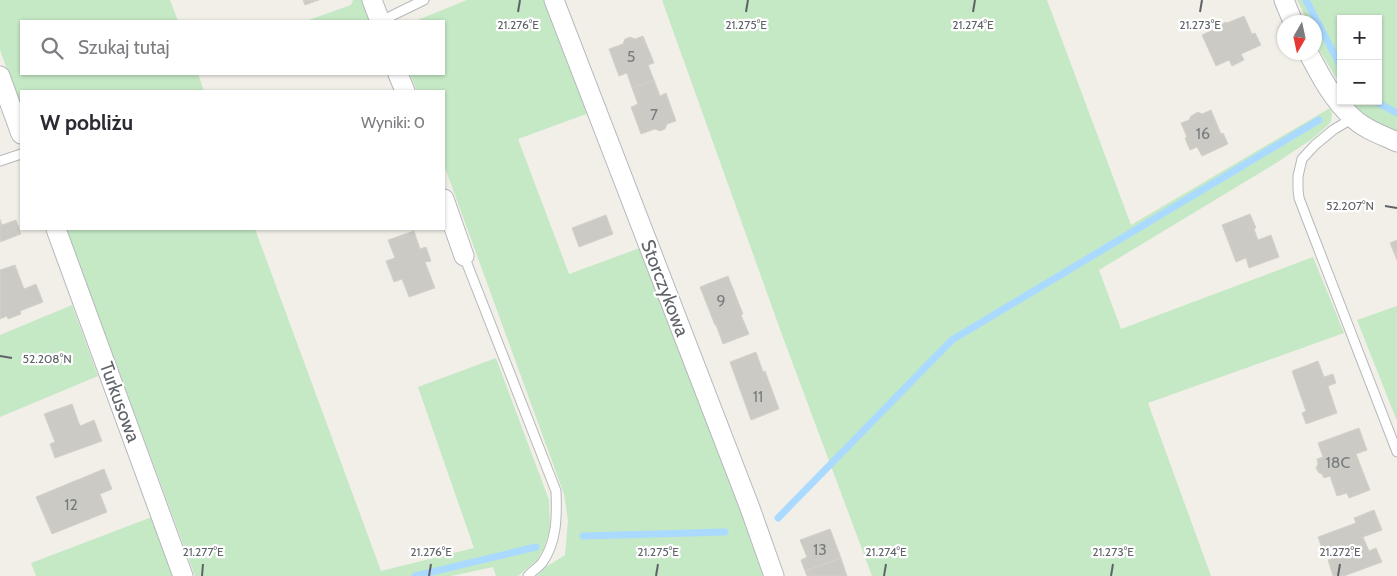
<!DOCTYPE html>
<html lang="pl">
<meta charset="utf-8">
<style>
:root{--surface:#fff;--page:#f2f2f3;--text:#2b2b33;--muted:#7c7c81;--line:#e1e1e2}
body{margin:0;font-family:Cabin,sans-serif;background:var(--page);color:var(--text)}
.controls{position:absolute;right:15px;top:15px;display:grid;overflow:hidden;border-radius:0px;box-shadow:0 1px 4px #0004}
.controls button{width:45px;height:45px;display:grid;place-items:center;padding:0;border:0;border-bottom:1px solid var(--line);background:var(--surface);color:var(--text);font:25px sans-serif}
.compass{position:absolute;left:1277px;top:15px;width:45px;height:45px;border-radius:50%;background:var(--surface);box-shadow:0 1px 4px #0004;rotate:189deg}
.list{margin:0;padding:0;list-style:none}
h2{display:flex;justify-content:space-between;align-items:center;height:65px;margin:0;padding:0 20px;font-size:21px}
h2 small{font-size:16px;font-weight:400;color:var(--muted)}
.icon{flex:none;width:28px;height:28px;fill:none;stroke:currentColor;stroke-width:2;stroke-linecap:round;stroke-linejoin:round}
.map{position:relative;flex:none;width:1397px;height:576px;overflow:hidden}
.search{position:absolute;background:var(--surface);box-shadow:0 1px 4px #0004;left:20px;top:20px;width:425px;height:55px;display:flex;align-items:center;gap:12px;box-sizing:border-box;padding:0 18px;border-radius:0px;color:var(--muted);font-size:19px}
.panel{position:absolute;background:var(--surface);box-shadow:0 1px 4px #0004;left:20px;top:90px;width:425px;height:140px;border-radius:0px}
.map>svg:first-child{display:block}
</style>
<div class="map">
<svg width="1397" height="576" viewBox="0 0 1397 576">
<rect width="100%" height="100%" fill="#f1efe8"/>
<!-- green -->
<path fill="#c5e8c5" d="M 0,0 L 170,0 L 178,21 L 21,21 L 21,74 L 198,74 L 204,91 L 21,91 L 21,107 L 0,50 Z
M 353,0 L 363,0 L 371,21 L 306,21 L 351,5 Z
M 467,0 L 546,0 L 589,113 L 518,139 L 569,274 L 640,248 L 751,539 L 763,576 L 537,576 L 546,567 L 565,555 L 568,521 L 564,494 L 444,165 L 444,91 L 417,91 L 410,74 L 444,74 L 444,21 L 415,21 Z
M 662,0 L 1047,0 L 1131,225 L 1330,108 L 1332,114 L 1331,121 L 1328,125 L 1312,139 L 1273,165 L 1099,270 L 1121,329 L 1313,257 L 1344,333 L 1148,403 L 1211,576 L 872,576 L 781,332 Z
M 1297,0 L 1397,0 L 1397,132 C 1381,124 1362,116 1351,101 L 1378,101 L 1378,19 L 1341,19 L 1341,86 L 1321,53 L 1315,38 L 1314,22 L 1308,22 Z
M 66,229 L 255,229 L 381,571 L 474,548 L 418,387 L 496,358 L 549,500 L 550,529 L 543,550 L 537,560 L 518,576 L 496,576 L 493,567 L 451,576 L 195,576 Z
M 72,305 L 98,376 L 0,417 L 0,335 Z
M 1397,306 L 1397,421 L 1357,320 Z
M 152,517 L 173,576 L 36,576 L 31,563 Z"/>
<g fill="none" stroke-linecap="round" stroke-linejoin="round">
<!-- stream -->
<path stroke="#aadaff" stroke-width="7" d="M 1306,0 L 1341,67
M 1374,101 L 1397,113
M 778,518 L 952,340 L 1319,120
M 583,536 L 725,532
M 415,576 L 536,547"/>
</g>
<!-- building -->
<path fill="#cccac5" stroke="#d6d1c6" d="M 303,0 L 319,0 L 305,5 Z
M 1244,16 L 1252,34 L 1255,33 L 1261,45 L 1241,54 L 1244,60 L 1232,66 L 1229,60 L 1216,66 L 1202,35 L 1215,29 L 1215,27 L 1226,22 L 1227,23 Z
M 643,36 L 654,63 L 648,65 L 654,80 L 632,88 L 627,73 L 619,76 L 609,49 L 623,44 L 625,39 L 630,37 L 635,39 Z
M 654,80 L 660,96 L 666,93 L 676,121 L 667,124 L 665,129 L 660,131 L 655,129 L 641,134 L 631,107 L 638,104 L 632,88 Z
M 1211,110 L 1221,134 L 1223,133 L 1228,144 L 1202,156 L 1197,147 L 1190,150 L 1185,138 L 1187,137 L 1181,123 L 1189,120 L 1191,116 L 1198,112 L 1202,114 Z
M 1250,214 L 1256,228 L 1254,229 L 1258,240 L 1271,235 L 1279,257 L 1249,268 L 1246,258 L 1236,262 L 1222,225 Z
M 606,215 L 613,234 L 579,247 L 572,228 Z
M 0,219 L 2,225 L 16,220 L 21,234 L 0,242 Z
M 414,231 L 420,249 L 426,247 L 431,261 L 425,262 L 435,288 L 409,297 L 402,279 L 394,282 L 386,261 L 395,258 L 388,240 Z
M 1397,240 L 1397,260 L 1390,243 Z
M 15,265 L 24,289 L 36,284 L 43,302 L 20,311 L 21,314 L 8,319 L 7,316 L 0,319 L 0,270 Z
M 728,276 L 743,314 L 741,315 L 749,334 L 723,344 L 716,325 L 715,325 L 700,287 Z
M 756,352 L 763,372 L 765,371 L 779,409 L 751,420 L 730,362 Z
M 1318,361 L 1324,377 L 1333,374 L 1336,383 L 1328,386 L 1337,413 L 1306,424 L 1302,413 L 1306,411 L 1292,371 Z
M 72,404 L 80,426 L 94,420 L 102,441 L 55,458 L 50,444 L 55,442 L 44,414 Z
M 1359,428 L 1367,450 L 1356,454 L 1370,490 L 1349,498 L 1347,493 L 1337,496 L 1330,476 L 1324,478 L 1322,474 L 1319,473 L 1316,468 L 1318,464 L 1317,459 L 1323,457 L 1318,443 Z
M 104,469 L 112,489 L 100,494 L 107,512 L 52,534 L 36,497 Z
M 1374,510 L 1382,530 L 1363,537 L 1369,551 L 1376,548 L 1382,562 L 1344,576 L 1333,576 L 1328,560 L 1337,557 L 1332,547 L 1323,551 L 1318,537 L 1356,523 L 1354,518 Z
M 830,529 L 841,558 L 805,571 L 801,560 L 807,557 L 800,540 Z
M 841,558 L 847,576 L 807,576 L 805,571 Z"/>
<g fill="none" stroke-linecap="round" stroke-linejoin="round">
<defs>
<path id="service" d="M 381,21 L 424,0
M 1353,118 L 1333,130 L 1315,145 L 1302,159 L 1298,176 L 1298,189 L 1299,198 L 1307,219 L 1397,452
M 0,161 L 21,154
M 464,256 L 556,491 C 557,516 557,542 542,563 C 538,568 532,571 528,576"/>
<path id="minor" d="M 372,0 L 380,21
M 554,0 L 750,508 L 774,576
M 1284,0 L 1293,22
M 1308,52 C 1320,75 1333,100 1352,117 C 1364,129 1382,135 1397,142
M 398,74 L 405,91
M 0,76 L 21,134
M 444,199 L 464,256
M 56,229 L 183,576"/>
</defs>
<!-- service casing -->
<use href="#service" stroke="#b5b8bc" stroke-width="11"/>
<!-- minor casing -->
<use href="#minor" stroke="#b5b8bc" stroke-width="21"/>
<!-- service -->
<use href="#service" stroke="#fff" stroke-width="9"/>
<!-- minor -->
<use href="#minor" stroke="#fff" stroke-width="19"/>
</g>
<!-- ticks -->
<path fill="none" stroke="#5f6368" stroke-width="2" d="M 518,12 L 520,0M 746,12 L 748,0M 973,12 L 975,0M 1200,12 L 1202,0M 1385,206 L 1397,208M 0,356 L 12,358M 202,576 L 203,564M 429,576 L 431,564M 656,576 L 658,564M 884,576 L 886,564M 1111,576 L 1113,564M 1338,576 L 1340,564"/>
<g text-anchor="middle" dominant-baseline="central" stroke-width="4.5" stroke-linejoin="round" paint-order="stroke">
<!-- number labels -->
<g font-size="16" fill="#7a7d7f">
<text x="631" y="56">5</text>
<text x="654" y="114">7</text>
<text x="1203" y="133">16</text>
<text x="721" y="300">9</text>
<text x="758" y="396">11</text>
<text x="1338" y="462">18C</text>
<text x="71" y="504">12</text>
<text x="820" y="549">13</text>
</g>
<!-- street labels -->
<g font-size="19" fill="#5f6368" stroke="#fff">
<text transform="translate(665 288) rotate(69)">Storczykowa</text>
<text transform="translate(120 402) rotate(70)">Turkusowa</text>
</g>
</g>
<g font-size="12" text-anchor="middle" fill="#5f6368" stroke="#fff" stroke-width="4.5" stroke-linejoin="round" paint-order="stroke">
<text x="518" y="29">21.276°E</text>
<text x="746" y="29">21.275°E</text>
<text x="973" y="29">21.274°E</text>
<text x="1200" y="29">21.273°E</text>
<text x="1350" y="210">52.207°N</text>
<text x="47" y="363">52.208°N</text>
<text x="203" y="556">21.277°E</text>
<text x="431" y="556">21.276°E</text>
<text x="658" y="556">21.275°E</text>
<text x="886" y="556">21.274°E</text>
<text x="1113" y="556">21.273°E</text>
<text x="1340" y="556">21.272°E</text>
</g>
</svg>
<div class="controls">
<button>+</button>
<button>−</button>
</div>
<svg class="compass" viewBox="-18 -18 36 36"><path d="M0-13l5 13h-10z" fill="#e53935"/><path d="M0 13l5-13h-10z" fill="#7c7c81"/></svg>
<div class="search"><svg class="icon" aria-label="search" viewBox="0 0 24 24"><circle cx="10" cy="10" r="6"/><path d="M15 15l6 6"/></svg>Szukaj tutaj</div>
<section class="panel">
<h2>W pobliżu<small>Wyniki: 0</small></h2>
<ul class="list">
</ul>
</section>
</div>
